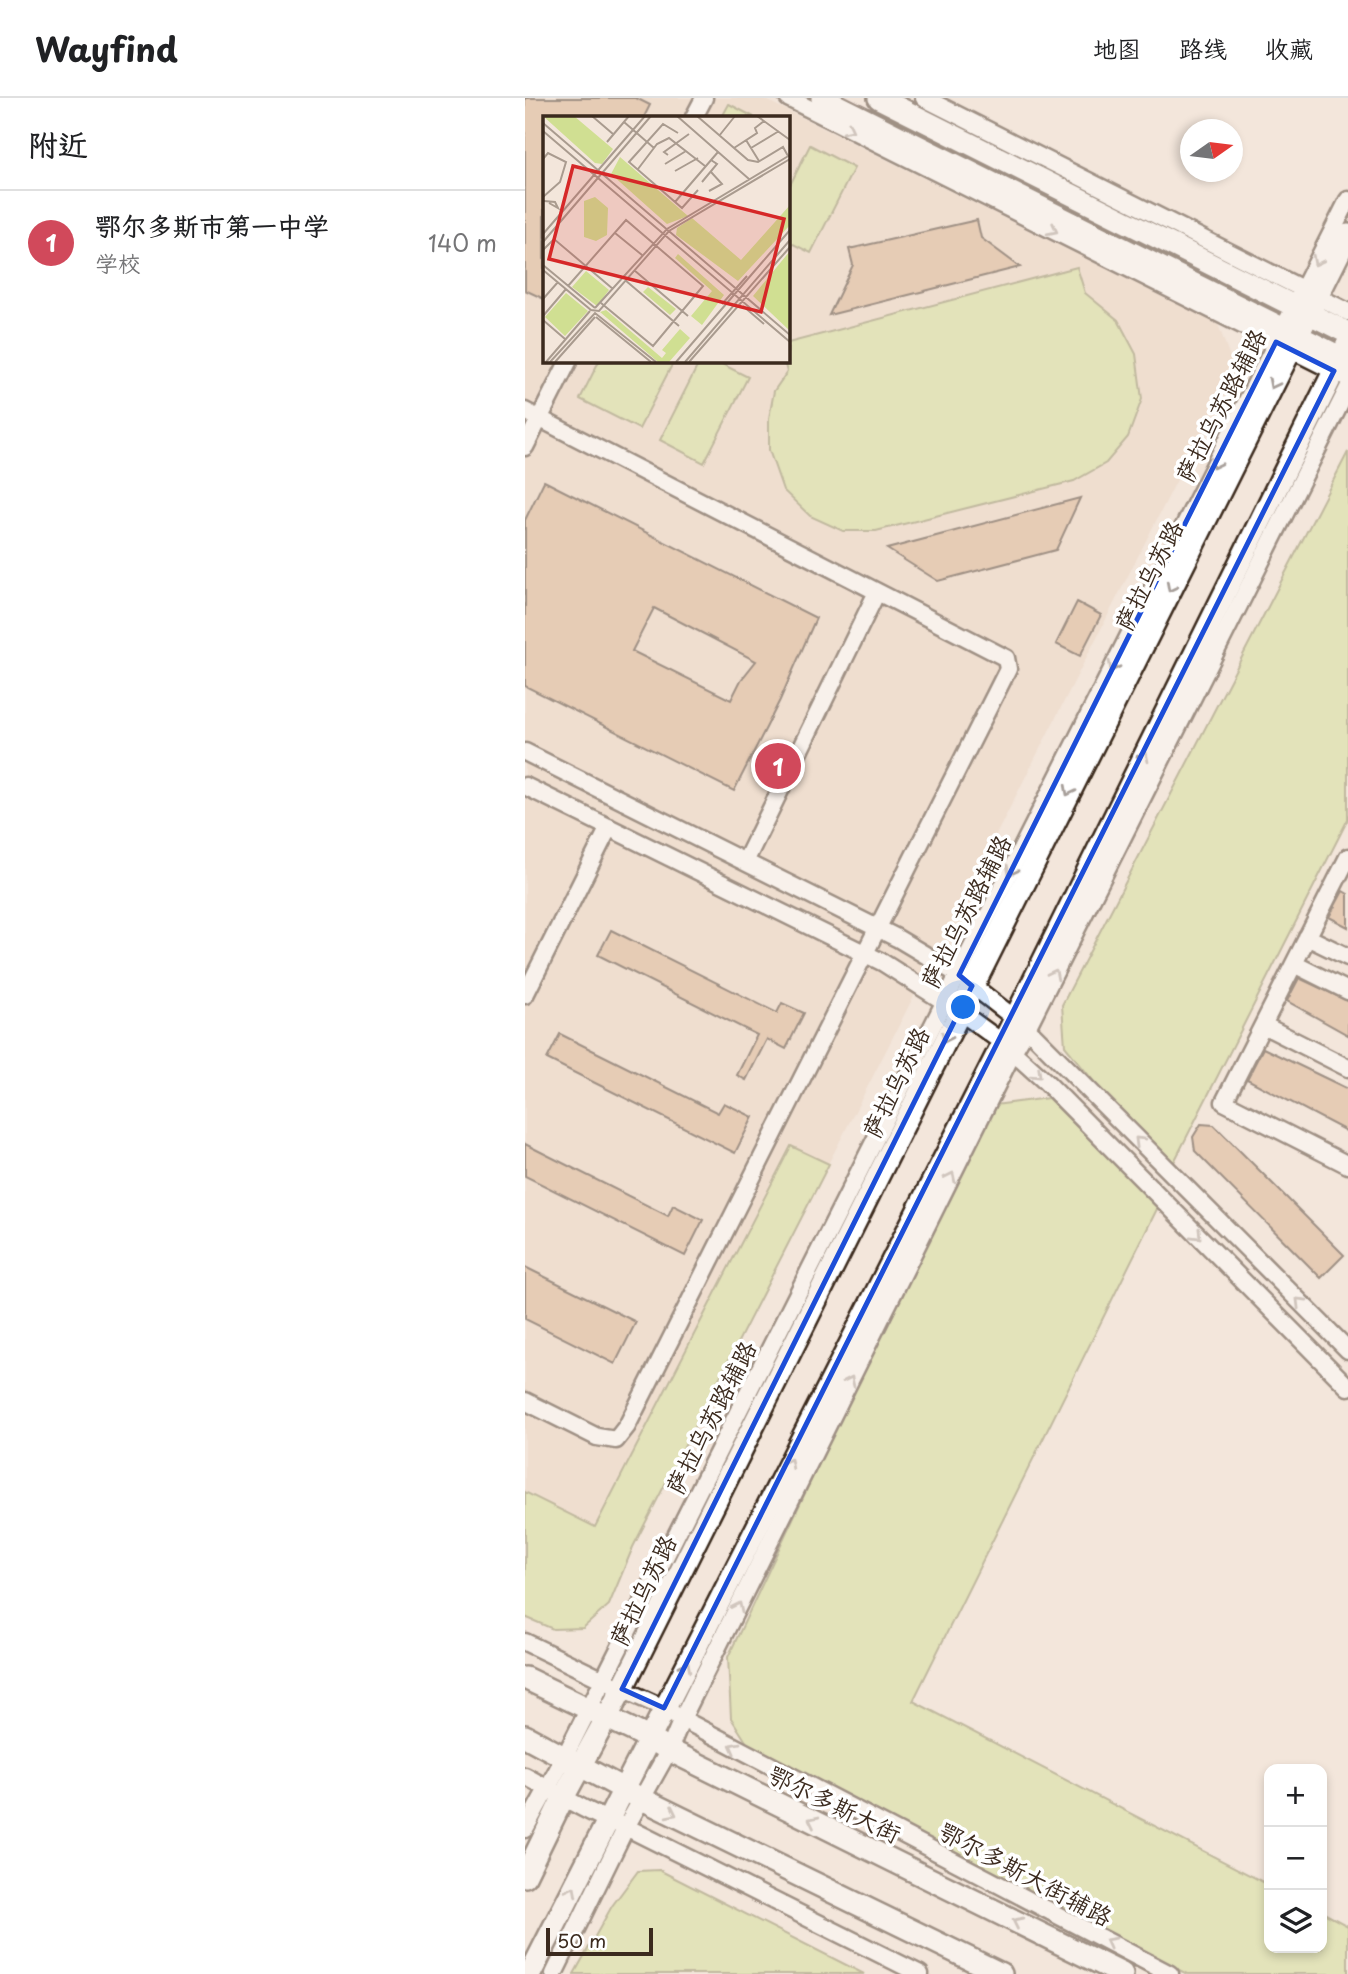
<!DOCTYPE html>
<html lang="zh">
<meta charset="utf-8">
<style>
:root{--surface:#fff;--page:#f2f2f2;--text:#202124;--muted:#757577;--line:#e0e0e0;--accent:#d1495b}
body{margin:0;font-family:"Playpen Sans","LXGW WenKai TC",sans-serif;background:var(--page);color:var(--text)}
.controls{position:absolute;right:21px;bottom:21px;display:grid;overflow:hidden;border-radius:14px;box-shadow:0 4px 10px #0003}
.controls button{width:63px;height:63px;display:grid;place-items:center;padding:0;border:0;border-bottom:2px solid var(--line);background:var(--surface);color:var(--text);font:35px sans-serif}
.compass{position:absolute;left:655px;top:21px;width:63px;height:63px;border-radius:50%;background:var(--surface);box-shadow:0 4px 10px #0003;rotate:76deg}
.scale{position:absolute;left:21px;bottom:18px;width:107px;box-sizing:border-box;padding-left:7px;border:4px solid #3b2a1e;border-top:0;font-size:19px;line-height:24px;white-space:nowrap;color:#3b2a1e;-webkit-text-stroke:5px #fff;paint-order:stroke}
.you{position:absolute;left:439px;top:910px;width:24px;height:24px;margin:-18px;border:5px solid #fff;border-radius:50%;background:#1a73e8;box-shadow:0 0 0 10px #1a73e833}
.badge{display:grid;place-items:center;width:46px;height:46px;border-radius:50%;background:var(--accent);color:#fff;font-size:23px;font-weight:700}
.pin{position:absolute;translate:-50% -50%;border:4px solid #fff;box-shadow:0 2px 7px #0006}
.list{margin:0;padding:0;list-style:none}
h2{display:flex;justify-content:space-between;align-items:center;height:91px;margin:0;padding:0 28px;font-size:30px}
h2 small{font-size:23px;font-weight:400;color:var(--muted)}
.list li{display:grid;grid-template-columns:46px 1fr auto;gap:21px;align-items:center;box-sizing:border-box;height:105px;padding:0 28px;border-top:2px solid var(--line)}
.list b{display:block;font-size:26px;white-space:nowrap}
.list p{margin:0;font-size:23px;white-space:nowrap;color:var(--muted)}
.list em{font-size:23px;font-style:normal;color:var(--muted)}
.icon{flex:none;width:38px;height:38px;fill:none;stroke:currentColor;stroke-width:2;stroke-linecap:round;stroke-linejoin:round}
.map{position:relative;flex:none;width:823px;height:1876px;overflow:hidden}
header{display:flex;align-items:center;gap:42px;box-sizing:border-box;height:98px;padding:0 35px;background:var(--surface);border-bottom:2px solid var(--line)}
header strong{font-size:33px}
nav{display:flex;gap:38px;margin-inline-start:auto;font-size:24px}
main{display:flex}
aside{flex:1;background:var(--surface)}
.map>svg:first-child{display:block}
</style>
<header>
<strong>Wayfind</strong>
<nav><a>地图</a><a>路线</a><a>收藏</a></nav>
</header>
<main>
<aside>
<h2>附近<small></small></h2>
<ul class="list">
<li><span class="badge">1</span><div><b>鄂尔多斯市第一中学</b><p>学校</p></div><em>140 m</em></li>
</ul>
</aside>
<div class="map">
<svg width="823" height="1876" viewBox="0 0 823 1876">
<rect width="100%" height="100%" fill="#f3e6db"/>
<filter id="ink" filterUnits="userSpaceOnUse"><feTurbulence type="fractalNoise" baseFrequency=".0143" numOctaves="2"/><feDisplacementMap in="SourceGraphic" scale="14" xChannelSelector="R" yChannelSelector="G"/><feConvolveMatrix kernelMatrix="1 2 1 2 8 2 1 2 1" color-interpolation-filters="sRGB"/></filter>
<g filter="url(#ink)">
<!-- built -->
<path fill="#ebd5c2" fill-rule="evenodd" d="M 0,0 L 237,0 L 693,226 L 709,270 L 108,1449 L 0,1394 ZM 19,19 L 262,19 L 262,262 L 19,262 Z"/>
<!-- green -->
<path fill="#d0df92" stroke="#868458" stroke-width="2" d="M 204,6 L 229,19 L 197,19 Z
M 285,47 L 329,70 L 286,155 L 262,143 L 263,91 Z
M 552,169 L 560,195 L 593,222 L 611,256 L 617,301 L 603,339 L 581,365 L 549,383 L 351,433 L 318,433 L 285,418 L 258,392 L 244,352 L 244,320 L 249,293 L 262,274 L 259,263 L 262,262 L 263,245 Z
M 74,263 L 149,263 L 114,331 L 55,301 Z
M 175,263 L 191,263 L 223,279 L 179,365 L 135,342 Z
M 823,354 L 823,721 L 647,1068 L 574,990 L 540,948 L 537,907 Z
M 523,1000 L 633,1109 L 388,1603 L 744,1787 L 744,1850 L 797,1850 L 797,1814 L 823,1828 L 823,1876 L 662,1876 L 229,1656 L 206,1620 L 203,1559 L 462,1008 Z
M 266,1048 L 304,1066 L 108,1449 L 84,1507 L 58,1530 L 28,1531 L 0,1519 L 0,1394 L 70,1429 Z
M 134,1772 L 339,1876 L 49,1876 L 87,1808 L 113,1773 Z"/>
<!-- building -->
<path fill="#d7ad88" stroke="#3b2a1e" stroke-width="2" fill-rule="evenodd" d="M 0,0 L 111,0 L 125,7 L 119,19 L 19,19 L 19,201 L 0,192 Z
M 452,122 L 456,140 L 495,169 L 304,217 L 328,167 L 324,151 Z
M 19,383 L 291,520 L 255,602 L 209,693 L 0,588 L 0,422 ZM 129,510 L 231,563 L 216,582 L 206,602 L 107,553 Z
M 555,400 L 531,452 L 413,483 L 362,451 Z
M 552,504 L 576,517 L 555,558 L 531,546 Z
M 818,793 L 823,796 L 823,829 L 804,819 Z
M 86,832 L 252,915 L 257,905 L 279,915 L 261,951 L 242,941 L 221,982 L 212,977 L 232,937 L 73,857 Z
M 774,880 L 823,903 L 823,937 L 762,903 Z
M 35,936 L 193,1015 L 199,1005 L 228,1019 L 210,1055 L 22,961 Z
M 738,950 L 823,991 L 823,1034 L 722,981 Z
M 676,1026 L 689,1027 L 819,1157 L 796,1180 L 670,1053 L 668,1039 Z
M 0,1046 L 143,1118 L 148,1107 L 178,1122 L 160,1158 L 0,1078 Z
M 0,1169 L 111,1224 L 90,1266 L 0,1221 Z"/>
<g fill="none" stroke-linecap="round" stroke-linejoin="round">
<defs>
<path id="minor" d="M 263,0 L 823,280
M 399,0 L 823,214
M 169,19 L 179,0
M 0,313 L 481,560 L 483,571 L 102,1328 L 91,1342 L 72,1339 L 0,1303
M 0,349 L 44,262
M 0,654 L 372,840 L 434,877 L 502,930 L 823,1252
M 0,688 L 357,864 L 434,913 L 478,945 L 521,984 L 823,1289
M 823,759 L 699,1004 L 823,1067
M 220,764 L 352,494
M 782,839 L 823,859
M 769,866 L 823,893
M 0,897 L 84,729
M 738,927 L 823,970
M 0,1544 L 97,1591 L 139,1610 L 157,1621 L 645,1876
M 0,1678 C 34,1696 65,1717 101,1729 L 395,1876
M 0,1731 L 40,1658 L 823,102
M 29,1876 L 101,1729 L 144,1652 L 157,1621 L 488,954 L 502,930 L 823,290"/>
<path id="major" d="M 297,0 L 823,263
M 354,0 L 823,235
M 0,1580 L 124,1640 L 144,1652 L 597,1876
M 0,1638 L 117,1701 L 476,1876
M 0,1778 L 38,1700 L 97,1591 L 823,137
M 5,1876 L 478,945 L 823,245"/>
</defs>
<!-- minor casing -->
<use href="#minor" stroke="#3b2a1e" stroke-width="21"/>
<!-- major casing -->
<use href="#major" stroke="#3b2a1e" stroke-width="26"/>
<!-- minor -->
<use href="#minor" stroke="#fff" stroke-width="16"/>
<!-- major -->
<use href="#major" stroke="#fff" stroke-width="21"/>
</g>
<!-- one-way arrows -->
<defs><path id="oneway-chevron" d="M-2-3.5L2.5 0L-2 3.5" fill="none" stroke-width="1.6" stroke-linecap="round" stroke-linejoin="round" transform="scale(1.75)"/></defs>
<g stroke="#a79f9a">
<use href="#oneway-chevron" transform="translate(324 31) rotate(27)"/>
<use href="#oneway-chevron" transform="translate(528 132) rotate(27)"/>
<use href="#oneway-chevron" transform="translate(792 163) rotate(117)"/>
<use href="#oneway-chevron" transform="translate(748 286) rotate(117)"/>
<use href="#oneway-chevron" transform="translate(690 366) rotate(117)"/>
<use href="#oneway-chevron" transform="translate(646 489) rotate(117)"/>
<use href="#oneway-chevron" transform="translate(588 569) rotate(117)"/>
<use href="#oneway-chevron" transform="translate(619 658) rotate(-64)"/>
<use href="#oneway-chevron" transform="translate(544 693) rotate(117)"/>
<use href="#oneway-chevron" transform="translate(486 773) rotate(117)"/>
<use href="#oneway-chevron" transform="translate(529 876) rotate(-63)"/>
<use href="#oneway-chevron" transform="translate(421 940) rotate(116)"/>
<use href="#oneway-chevron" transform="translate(512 976) rotate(43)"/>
<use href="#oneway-chevron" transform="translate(614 1043) rotate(-135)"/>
<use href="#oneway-chevron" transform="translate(426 1079) rotate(-64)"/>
<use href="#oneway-chevron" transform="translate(672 1137) rotate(45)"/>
<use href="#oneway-chevron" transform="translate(775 1204) rotate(-135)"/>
<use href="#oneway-chevron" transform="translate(325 1283) rotate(-64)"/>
<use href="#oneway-chevron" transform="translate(264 1365) rotate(-63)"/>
<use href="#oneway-chevron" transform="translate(213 1509) rotate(-64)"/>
<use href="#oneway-chevron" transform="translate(161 1568) rotate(-63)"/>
<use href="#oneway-chevron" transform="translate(209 1649) rotate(-152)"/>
<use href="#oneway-chevron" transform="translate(147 1715) rotate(26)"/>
<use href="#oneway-chevron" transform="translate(288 1723) rotate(-154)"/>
<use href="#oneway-chevron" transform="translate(47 1793) rotate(-63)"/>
<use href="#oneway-chevron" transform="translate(492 1824) rotate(-154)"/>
<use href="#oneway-chevron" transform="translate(585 1844) rotate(-152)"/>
</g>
</g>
<!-- marked area -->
<path d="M0 0H823V1876H0ZM 751,244 L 809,273 L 139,1610 L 97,1591 L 447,888 L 434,877 Z" fill="#f3e6db" fill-opacity=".55" fill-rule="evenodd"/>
<path fill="none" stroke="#1d4ed8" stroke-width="5" stroke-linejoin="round" d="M 751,244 L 809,273 L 139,1610 L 97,1591 L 447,888 L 434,877 Z"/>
<g text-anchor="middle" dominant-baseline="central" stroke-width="7" stroke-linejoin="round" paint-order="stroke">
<!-- street labels -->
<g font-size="24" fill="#3b2a1e" stroke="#fff">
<text transform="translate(695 307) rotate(-63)">萨拉乌苏路辅路</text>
<text transform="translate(623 477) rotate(-63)">萨拉乌苏路</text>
<text transform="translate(440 813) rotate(-63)">萨拉乌苏路辅路</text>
<text transform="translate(370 984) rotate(-64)">萨拉乌苏路</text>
<text transform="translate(185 1319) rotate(-63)">萨拉乌苏路辅路</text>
<text transform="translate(117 1492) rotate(-64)">萨拉乌苏路</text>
<text transform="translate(310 1705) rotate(26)">鄂尔多斯大街</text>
<text transform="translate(501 1775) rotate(28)">鄂尔多斯大街辅路</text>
</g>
</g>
<!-- overview -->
<g transform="translate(18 18)">
<rect width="247" height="247" fill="#f3e6db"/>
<path d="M 0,0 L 31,0 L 70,33 L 59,48 L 52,47 ZM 77,41 L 145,100 L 124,108 L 68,58 ZM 52,81 L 65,92 L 64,119 L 53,125 L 41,121 L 41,85 ZM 247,89 L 247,109 L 195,165 L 133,119 L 134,112 L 149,102 L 198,144 ZM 247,135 L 247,215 L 210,180 ZM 135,138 L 181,179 L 159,209 L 148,200 L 169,175 L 132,142 ZM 43,155 L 66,174 L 54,190 L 29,171 ZM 105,171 L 133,193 L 127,199 L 100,176 ZM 23,177 L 45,195 L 22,220 L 2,201 ZM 63,194 L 119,242 L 123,237 L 119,234 L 137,213 L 147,222 L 126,246 L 115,246 L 57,196 Z" fill="#d0df92"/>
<path fill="none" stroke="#a99b8f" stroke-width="2" d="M 49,0 L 70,18M 134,0 L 206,63M 154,0 L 205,44 L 215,46 L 240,31 L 245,40M 214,0 L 247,24M 81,6 L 111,32M 0,7 L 247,219M 0,15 L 247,226M 135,17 L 120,8 L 86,46 L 139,92 L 155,74M 176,20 L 192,0M 203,24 L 216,45M 64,26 L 86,0M 191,32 L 214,17 L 212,12 L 221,5M 208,32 L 236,15M 125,39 L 121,36 L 146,18M 0,43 L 5,37 L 23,46 L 17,66 L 0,81M 122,48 L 143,35M 95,53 L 114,28 L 126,22 L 162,50M 132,55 L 155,42M 159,66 L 174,48 L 168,44M 166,75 L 179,68 L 168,56M 1,85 L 12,86 L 15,92 L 6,87M 132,86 L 175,36M 72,117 L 99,139M 0,118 L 102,0M 0,126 L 108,0M 0,134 L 11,123 L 70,173M 0,149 L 52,192M 0,154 L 48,194 L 56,195 L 126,115 L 247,43M 91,154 L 145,200M 82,164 L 136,210M 25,170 L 83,104 L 160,170 L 110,230 L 58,187M 0,183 L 15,166M 179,188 L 204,160M 200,190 L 221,208M 52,192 L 124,113 L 247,39M 0,200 L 23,173M 53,201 L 108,246M 0,204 L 22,223M 3,246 L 47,195M 7,246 L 52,197 L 113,246M 12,246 L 52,201M 133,246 L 247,114M 142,246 L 247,124M 146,246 L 247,131"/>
<path fill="#d62828" fill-opacity="0.15" stroke="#d62828" stroke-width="3.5" d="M 30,50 L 241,103 L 218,196 L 6,143 Z"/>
<rect width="247" height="247" fill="none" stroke="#3b2a1e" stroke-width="3.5"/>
</g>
</svg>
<div class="controls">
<button>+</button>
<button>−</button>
<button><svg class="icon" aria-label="layers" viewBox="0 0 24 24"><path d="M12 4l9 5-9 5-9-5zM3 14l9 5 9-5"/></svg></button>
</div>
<svg class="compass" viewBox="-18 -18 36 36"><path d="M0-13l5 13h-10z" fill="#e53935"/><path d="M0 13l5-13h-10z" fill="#757577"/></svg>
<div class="scale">50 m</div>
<div class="you"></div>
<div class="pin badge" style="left:253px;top:668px">1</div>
</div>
</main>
